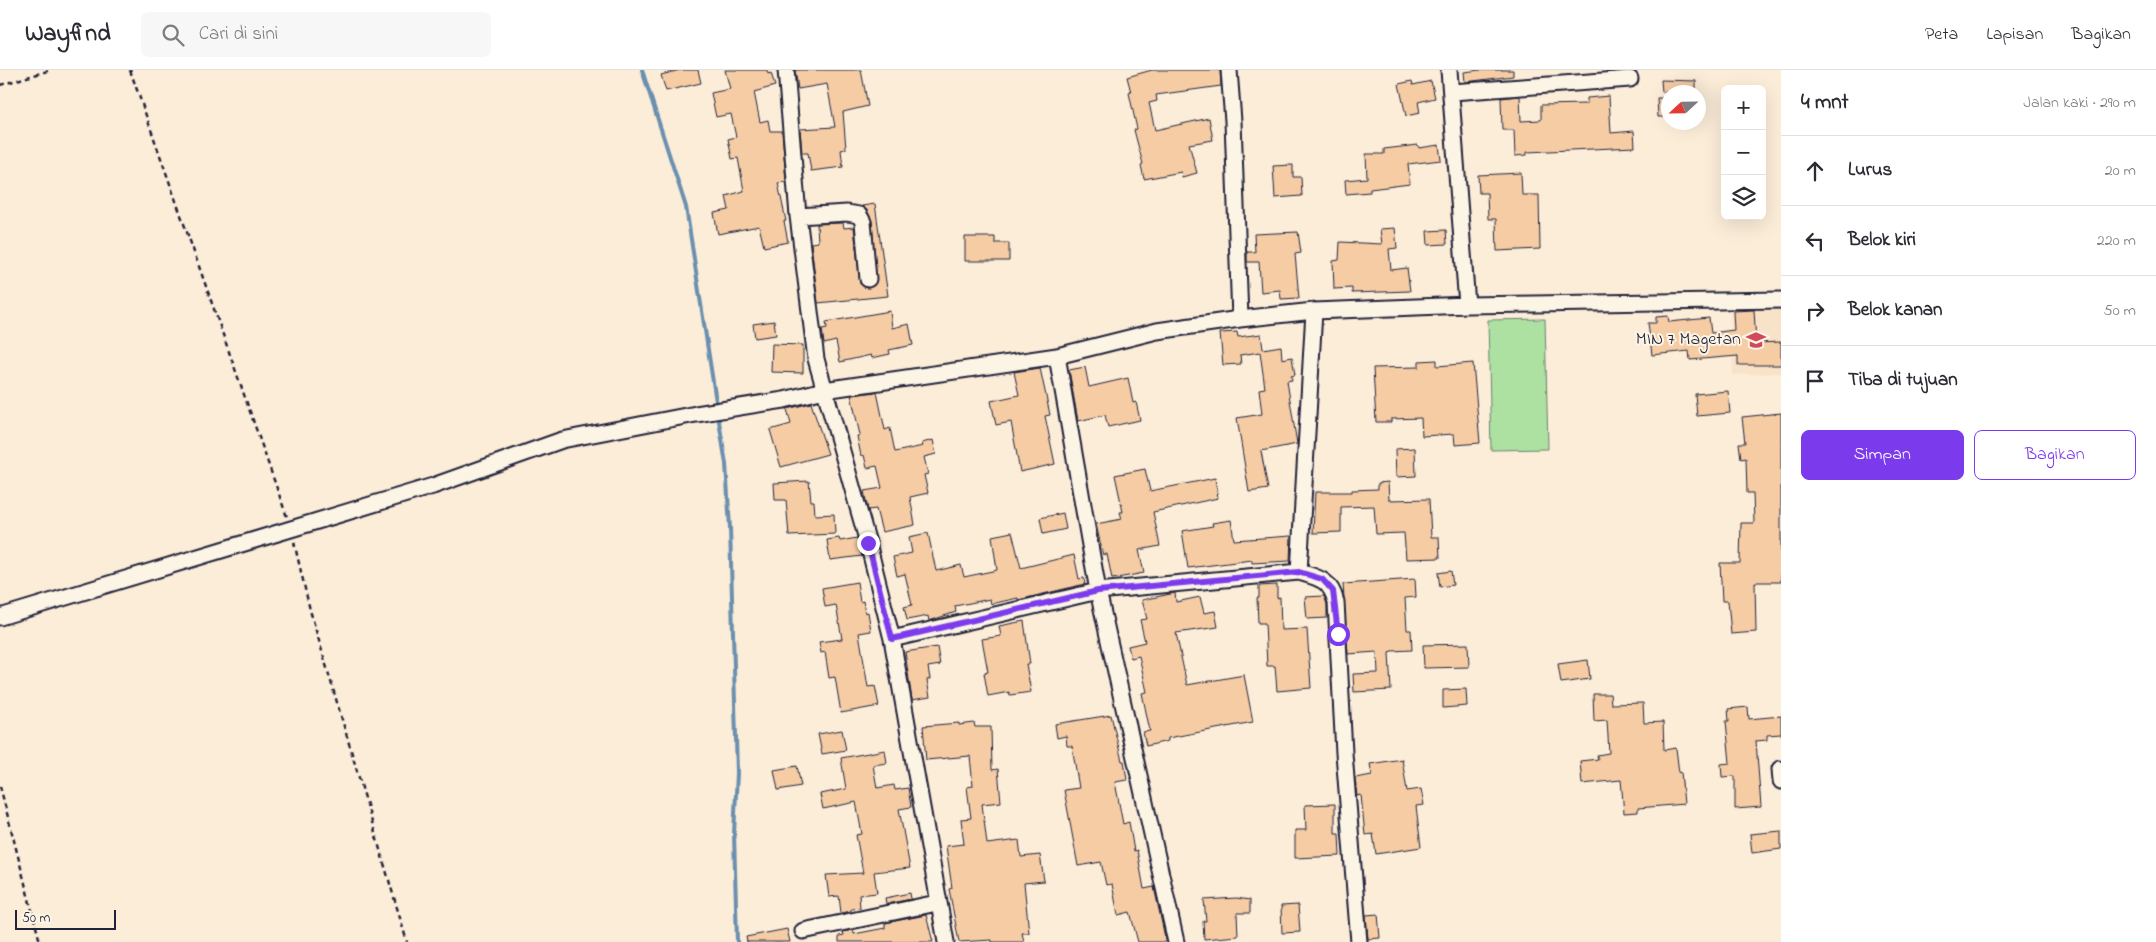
<!DOCTYPE html>
<html lang="id">
<meta charset="utf-8">
<style>
:root{--surface:#fff;--page:#f7f7f7;--text:#2b2b33;--muted:#7c7c81;--line:#e1e1e2;--accent:#7c3aed}
body{margin:0;font-family:"Indie Flower",sans-serif;background:var(--page);color:var(--text)}
.controls{position:absolute;right:15px;top:15px;display:grid;overflow:hidden;border-radius:8px;box-shadow:0 5px 20px #0002}
.controls button{width:45px;height:45px;display:grid;place-items:center;padding:0;border:0;border-bottom:1px solid var(--line);background:var(--surface);color:var(--text);font:25px sans-serif}
.compass{position:absolute;left:1661px;top:15px;width:45px;height:45px;border-radius:50%;background:var(--surface);box-shadow:0 5px 20px #0002;rotate:248deg}
.scale{position:absolute;left:15px;bottom:12px;width:101px;box-sizing:border-box;padding-left:5px;border:2px solid #22223b;border-top:0;font-size:14px;line-height:18px;white-space:nowrap;color:#22223b;-webkit-text-stroke:4px #fcf5e5;paint-order:stroke}
.stop{position:absolute;width:15px;height:15px;margin:-11px;border:4px solid #7c3aed;border-radius:50%;background:#fff}
.stop.end{background:#7c3aed;border-color:#fff;box-shadow:0 1px 5px #0008}
.list{margin:0;padding:0;list-style:none}
h2{display:flex;justify-content:space-between;align-items:center;height:65px;margin:0;padding:0 20px;font-size:21px}
h2 small{font-size:16px;font-weight:400;color:var(--muted)}
.list li{display:grid;grid-template-columns:32px 1fr auto;gap:15px;align-items:center;box-sizing:border-box;height:70px;padding:0 20px;border-top:1px solid var(--line)}
.list b{display:block;font-size:19px;white-space:nowrap}
.list em{font-size:16px;font-style:normal;color:var(--muted)}
.actions{display:flex;gap:10px;padding:15px 20px}
.actions a{flex:1;padding:11px 0;border:1px solid var(--accent);border-radius:8px;text-align:center;font-size:18px;color:var(--accent)}
.actions .main{background:var(--accent);color:#fff}
.icon{flex:none;width:28px;height:28px;fill:none;stroke:currentColor;stroke-width:2;stroke-linecap:round;stroke-linejoin:round}
.map{position:relative;flex:none;width:1781px;height:872px;overflow:hidden}
header{display:flex;align-items:center;gap:30px;box-sizing:border-box;height:70px;padding:0 25px;background:var(--surface);border-bottom:1px solid var(--line)}
header strong{font-size:24px}
nav{display:flex;gap:28px;margin-inline-start:auto;font-size:18px}
.search{width:350px;height:45px;background:var(--page);display:flex;align-items:center;gap:12px;box-sizing:border-box;padding:0 18px;border-radius:8px;color:var(--muted);font-size:19px}
main{display:flex}
aside{flex:1;background:var(--surface)}
.map>svg:first-child{display:block}
</style>
<header>
<strong>Wayfind</strong>
<div class="search"><svg class="icon" aria-label="search" viewBox="0 0 24 24"><circle cx="10" cy="10" r="6"/><path d="M15 15l6 6"/></svg>Cari di sini</div>
<nav><a>Peta</a><a>Lapisan</a><a>Bagikan</a></nav>
</header>
<main>
<div class="map">
<svg width="1781" height="872" viewBox="0 0 1781 872">
<rect width="100%" height="100%" fill="#fbedd8"/>
<filter id="ink" filterUnits="userSpaceOnUse"><feTurbulence type="fractalNoise" baseFrequency=".02" numOctaves="2"/><feDisplacementMap in="SourceGraphic" scale="10" xChannelSelector="R" yChannelSelector="G"/><feConvolveMatrix kernelMatrix="1 2 1 2 8 2 1 2 1" color-interpolation-filters="sRGB"/></filter>
<g filter="url(#ink)">
<!-- built -->
<path fill="#f9e3c8" d="M 1781,235 L 1781,303 L 1733,305 L 1730,237 Z"/>
<!-- green -->
<path fill="#ade1a2" stroke="#68826e" d="M 1545,249 L 1548,379 L 1491,380 L 1488,250 Z"/>
<g fill="none" stroke-linecap="round" stroke-linejoin="round">
<!-- stream -->
<path stroke="#6a8faf" stroke-width="4" d="M 642,0 L 686,137 L 717,338
M 718,345 L 726,394 L 730,458 L 737,703 L 734,764 L 737,872"/>
</g>
<!-- building -->
<path fill="#f5cca4" stroke="#22223b" d="M 680,0 L 698,0 L 701,13 L 666,21 L 661,5 Z
M 725,0 L 767,0 L 768,4 L 771,3 L 775,16 L 754,22 L 760,52 L 768,50 L 770,61 L 782,61 L 786,112 L 778,113 L 786,151 L 784,151 L 788,172 L 764,177 L 759,156 L 718,164 L 714,143 L 729,140 L 726,126 L 744,121 L 738,88 L 732,89 L 728,69 L 736,67 L 731,44 L 716,47 L 711,23 L 730,19 Z
M 795,0 L 861,0 L 868,36 L 843,42 L 846,79 L 841,80 L 843,97 L 811,101 L 808,83 L 802,83 L 800,59 L 835,57 L 827,14 L 798,19 Z
M 1152,0 L 1220,0 L 1221,16 L 1156,25 L 1157,31 L 1149,33 L 1155,60 L 1209,48 L 1213,70 L 1189,74 L 1197,103 L 1182,107 L 1181,102 L 1144,109 L 1141,95 L 1143,94 L 1134,60 L 1137,59 L 1129,23 L 1131,22 L 1127,7 Z
M 1480,0 L 1513,0 L 1513,6 L 1465,12 L 1464,2 Z
M 1661,10 L 1696,11 L 1696,22 L 1662,22 Z
M 1412,11 L 1413,15 L 1431,11 L 1435,28 L 1418,32 L 1420,43 L 1406,46 L 1399,14 Z
M 1520,26 L 1521,51 L 1541,50 L 1541,35 L 1587,34 L 1587,28 L 1609,26 L 1611,63 L 1634,61 L 1635,77 L 1527,82 L 1527,85 L 1515,86 L 1514,60 L 1502,60 L 1501,28 Z
M 1657,28 L 1668,28 L 1668,47 L 1658,47 Z
M 1418,75 L 1419,78 L 1439,75 L 1441,90 L 1408,94 L 1410,114 L 1370,119 L 1370,122 L 1346,124 L 1345,110 L 1367,108 L 1366,84 L 1384,84 L 1384,79 Z
M 1293,95 L 1293,107 L 1301,107 L 1302,126 L 1275,128 L 1273,96 Z
M 1521,103 L 1522,125 L 1539,125 L 1540,179 L 1497,181 L 1496,149 L 1488,149 L 1487,123 L 1479,123 L 1478,105 Z
M 875,134 L 888,226 L 818,233 L 811,173 L 818,172 L 817,154 L 843,153 L 844,158 L 854,157 L 860,214 L 868,218 L 876,213 L 872,151 L 867,140 L 862,136 Z
M 1395,158 L 1397,178 L 1389,179 L 1391,200 L 1407,198 L 1410,221 L 1352,223 L 1352,218 L 1334,219 L 1333,191 L 1339,190 L 1340,172 L 1382,174 L 1380,159 Z
M 1446,160 L 1447,174 L 1428,175 L 1427,161 Z
M 1298,162 L 1301,183 L 1295,184 L 1299,228 L 1281,229 L 1280,220 L 1261,222 L 1259,192 L 1247,192 L 1247,182 L 1255,182 L 1254,164 Z
M 965,167 L 995,167 L 995,173 L 1009,173 L 1009,191 L 965,191 Z
M 1754,240 L 1756,273 L 1781,272 L 1781,295 L 1738,295 L 1738,286 L 1690,290 L 1689,281 L 1652,285 L 1648,253 L 1656,253 L 1656,247 L 1668,246 L 1669,252 L 1709,248 L 1711,263 L 1734,260 L 1733,241 Z
M 890,241 L 892,258 L 909,254 L 913,275 L 889,280 L 890,284 L 872,288 L 871,285 L 840,292 L 836,271 L 824,274 L 822,259 L 827,258 L 826,252 Z
M 774,251 L 776,265 L 755,268 L 753,254 Z
M 1237,262 L 1238,267 L 1261,264 L 1263,279 L 1281,276 L 1282,289 L 1292,287 L 1295,305 L 1291,306 L 1292,310 L 1287,311 L 1297,374 L 1261,381 L 1268,419 L 1249,422 L 1237,348 L 1262,344 L 1259,319 L 1265,318 L 1260,282 L 1240,285 L 1241,294 L 1223,295 L 1220,263 Z
M 772,274 L 803,275 L 803,303 L 771,302 Z
M 1437,290 L 1437,296 L 1473,293 L 1480,373 L 1455,375 L 1454,364 L 1422,366 L 1421,348 L 1391,349 L 1391,352 L 1376,352 L 1373,298 L 1419,297 L 1419,291 Z
M 1085,297 L 1089,317 L 1128,308 L 1133,333 L 1136,332 L 1140,350 L 1108,357 L 1105,345 L 1078,351 L 1069,300 Z
M 1040,298 L 1050,345 L 1045,346 L 1055,394 L 1020,402 L 1011,352 L 996,355 L 991,331 L 1019,325 L 1014,302 Z
M 1728,321 L 1730,343 L 1697,346 L 1695,324 Z
M 877,322 L 885,360 L 890,358 L 895,382 L 923,376 L 922,373 L 933,370 L 936,384 L 924,387 L 928,404 L 924,405 L 928,423 L 910,427 L 915,455 L 882,462 L 876,439 L 868,440 L 864,421 L 882,418 L 877,396 L 867,398 L 864,385 L 861,386 L 857,366 L 860,365 L 851,325 Z
M 811,333 L 828,384 L 781,397 L 770,360 L 791,354 L 787,339 Z
M 1781,343 L 1781,512 L 1755,512 L 1756,562 L 1731,564 L 1728,531 L 1722,531 L 1720,493 L 1740,493 L 1741,453 L 1754,453 L 1753,423 L 1747,423 L 1746,388 L 1741,389 L 1739,373 L 1745,373 L 1742,347 Z
M 1415,378 L 1416,406 L 1396,407 L 1395,379 Z
M 1145,399 L 1150,421 L 1215,408 L 1218,428 L 1153,442 L 1160,476 L 1139,480 L 1144,503 L 1112,509 L 1107,484 L 1103,485 L 1096,454 L 1122,449 L 1120,442 L 1123,442 L 1115,405 Z
M 809,411 L 811,431 L 814,431 L 815,445 L 834,444 L 835,464 L 789,466 L 786,430 L 775,430 L 774,413 Z
M 1388,412 L 1389,430 L 1429,429 L 1431,467 L 1439,467 L 1440,488 L 1406,489 L 1404,463 L 1376,464 L 1374,436 L 1341,437 L 1341,462 L 1313,463 L 1315,422 L 1352,422 L 1352,420 L 1378,419 L 1378,413 Z
M 1063,443 L 1066,459 L 1043,464 L 1040,448 Z
M 1231,450 L 1234,470 L 1291,466 L 1290,491 L 1252,493 L 1252,490 L 1188,498 L 1182,461 L 1213,456 L 1212,453 Z
M 1012,462 L 1021,498 L 1074,485 L 1079,509 L 1084,508 L 1085,514 L 1018,530 L 1018,528 L 991,534 L 990,529 L 955,536 L 956,542 L 929,551 L 928,546 L 907,550 L 904,537 L 912,535 L 905,504 L 897,506 L 893,487 L 912,483 L 909,467 L 928,463 L 936,501 L 961,495 L 964,507 L 997,500 L 992,466 Z
M 839,468 L 840,471 L 857,468 L 862,486 L 830,490 L 827,470 Z
M 1451,501 L 1453,515 L 1440,517 L 1438,503 Z
M 1415,509 L 1416,527 L 1405,528 L 1407,560 L 1411,560 L 1412,580 L 1391,581 L 1389,583 L 1391,620 L 1354,622 L 1353,604 L 1378,603 L 1377,582 L 1348,584 L 1343,514 Z
M 857,512 L 860,532 L 863,531 L 865,543 L 868,542 L 871,561 L 859,563 L 868,617 L 875,616 L 879,636 L 841,643 L 835,607 L 829,608 L 825,582 L 821,583 L 819,572 L 842,569 L 836,535 L 825,537 L 822,518 Z
M 1277,515 L 1277,528 L 1280,527 L 1281,560 L 1307,559 L 1311,618 L 1277,621 L 1275,596 L 1267,596 L 1265,553 L 1258,553 L 1257,528 L 1259,528 L 1259,516 Z
M 1175,523 L 1176,532 L 1200,527 L 1204,543 L 1215,541 L 1218,557 L 1176,563 L 1187,615 L 1244,605 L 1253,652 L 1168,668 L 1168,671 L 1146,676 L 1143,662 L 1150,661 L 1142,623 L 1147,622 L 1139,586 L 1131,588 L 1128,576 L 1145,572 L 1140,550 L 1147,549 L 1142,530 Z
M 1324,526 L 1327,534 L 1327,548 L 1307,549 L 1305,527 Z
M 1024,551 L 1030,594 L 1026,594 L 1031,622 L 1010,625 L 1009,622 L 988,626 L 984,603 L 988,602 L 982,569 L 1001,566 L 999,556 Z
M 1468,574 L 1469,597 L 1424,598 L 1423,575 Z
M 937,577 L 940,595 L 928,597 L 930,609 L 927,610 L 930,627 L 912,630 L 905,582 Z
M 1588,590 L 1590,609 L 1561,613 L 1558,594 Z
M 1466,619 L 1467,636 L 1443,638 L 1443,620 Z
M 1593,624 L 1610,624 L 1611,634 L 1643,633 L 1644,653 L 1663,652 L 1664,680 L 1676,678 L 1679,703 L 1681,702 L 1684,734 L 1638,738 L 1638,742 L 1624,743 L 1621,710 L 1582,714 L 1580,691 L 1598,689 L 1597,685 L 1609,683 L 1607,650 L 1594,651 Z
M 1748,637 L 1749,649 L 1781,646 L 1781,664 L 1767,665 L 1767,670 L 1756,671 L 1761,737 L 1735,739 L 1735,706 L 1722,707 L 1721,694 L 1730,693 L 1726,651 L 1729,651 L 1728,639 Z
M 1111,645 L 1122,691 L 1124,691 L 1127,710 L 1115,712 L 1123,754 L 1129,752 L 1134,781 L 1137,780 L 1144,819 L 1154,817 L 1166,872 L 1138,872 L 1130,842 L 1118,845 L 1112,814 L 1106,815 L 1101,792 L 1078,796 L 1064,720 L 1079,718 L 1072,676 L 1067,676 L 1066,666 L 1057,668 L 1055,654 Z
M 959,653 L 959,655 L 974,653 L 975,657 L 991,657 L 992,700 L 998,699 L 1001,732 L 982,734 L 987,774 L 1019,770 L 1021,787 L 1040,785 L 1044,811 L 1024,813 L 1029,863 L 1022,863 L 1024,872 L 992,872 L 992,870 L 959,872 L 949,819 L 952,818 L 946,776 L 964,774 L 961,749 L 971,748 L 967,717 L 973,716 L 970,686 L 926,690 L 923,656 Z
M 842,660 L 846,680 L 822,684 L 818,664 Z
M 885,680 L 887,693 L 873,695 L 877,718 L 894,715 L 895,720 L 908,718 L 911,737 L 899,739 L 910,798 L 874,802 L 877,823 L 859,825 L 860,838 L 851,839 L 851,841 L 841,843 L 839,826 L 829,827 L 826,805 L 863,803 L 856,765 L 862,764 L 856,732 L 823,739 L 820,724 L 846,719 L 841,688 Z
M 1402,689 L 1407,721 L 1421,719 L 1424,735 L 1416,736 L 1421,777 L 1376,784 L 1373,764 L 1365,765 L 1361,725 L 1357,726 L 1355,708 L 1372,705 L 1370,694 Z
M 797,696 L 801,716 L 778,720 L 774,700 Z
M 1335,734 L 1335,763 L 1339,763 L 1340,786 L 1295,788 L 1295,760 L 1306,760 L 1305,735 Z
M 1781,761 L 1781,779 L 1752,783 L 1750,764 Z
M 910,823 L 911,829 L 886,834 L 885,828 Z
M 1236,828 L 1250,830 L 1250,843 L 1237,843 L 1238,866 L 1204,869 L 1203,851 L 1206,851 L 1204,830 Z
M 1298,835 L 1300,862 L 1282,863 L 1281,836 Z
M 1378,844 L 1380,868 L 1368,869 L 1366,845 Z
M 926,845 L 933,872 L 839,872 L 839,866 L 844,865 L 843,862 L 853,860 L 854,864 L 885,858 L 885,853 Z
M 787,859 L 790,872 L 747,872 L 746,867 Z"/>
<g fill="none" stroke-linecap="round" stroke-linejoin="round">
<defs>
<path id="street" d="M 786,0 L 798,146 L 816,289 L 868,473 L 892,569 L 946,872
M 1229,0 L 1233,51 L 1240,249
M 1449,0 L 1467,235
M 1452,22 L 1630,9
M 798,146 L 847,143 L 859,145 L 863,152 L 868,209
M 1057,286 L 1098,521 L 1176,872
M 1299,502 L 1314,241
M 0,547 L 433,416 L 562,370 L 696,344 L 784,330 L 824,320 L 1057,286 L 1157,261 L 1240,249 L 1314,241 L 1467,235 L 1781,230
M 892,569 L 1098,521 L 1299,502 C 1319,508 1330,509 1336,532 L 1344,683 L 1359,872
M 1780,699 L 1781,711
M 803,861 L 937,833"/>
</defs>
<!-- street casing -->
<use href="#street" stroke="#22223b" stroke-width="19"/>
<!-- path -->
<path stroke="#22223b" stroke-width="2.5" stroke-dasharray="5 4" stroke-linecap="butt" d="M 130,0 L 287,447
M 0,15 L 51,0
M 294,472 L 310,540 L 407,872
M 0,716 L 40,872"/>
<!-- street -->
<use href="#street" stroke="#fcf5e5" stroke-width="15"/>
</g>
</g>
<g fill="none" stroke-linecap="round" stroke-linejoin="round" filter="url(#ink)">
<!-- route -->
<path stroke="#7c3aed" stroke-width="6" d="M 868,473 L 892,569 L 1098,521 L 1299,502 L 1322,509 L 1333,521 L 1338,564"/>
</g>
<!-- icons -->
<defs>
<symbol id="school-bare" viewBox="-9 -9 18 18"><path d="M0-5L7-2L0 1L-7-2ZM-4 1L0 2.5L4 1V4Q0 6-4 4Z" fill="#d1495b" stroke="#fcf5e5" stroke-width="2.5" paint-order="stroke"/></symbol>
</defs>
<g fill-rule="evenodd">
<use href="#school-bare" x="1742" y="256" width="28" height="28"/>
</g>
<g text-anchor="middle" dominant-baseline="central" stroke-width="4" stroke-linejoin="round" paint-order="stroke">
<!-- poi labels -->
<g font-size="18" fill="#22223b" stroke="#fcf5e5" text-anchor="end">
<text x="1741" y="270">MIN 7 Magetan</text>
</g>
</g>
</svg>
<div class="controls">
<button>+</button>
<button>−</button>
<button><svg class="icon" aria-label="layers" viewBox="0 0 24 24"><path d="M12 4l9 5-9 5-9-5zM3 14l9 5 9-5"/></svg></button>
</div>
<svg class="compass" viewBox="-18 -18 36 36"><path d="M0-13l5 13h-10z" fill="#e53935"/><path d="M0 13l5-13h-10z" fill="#7c7c81"/></svg>
<div class="scale">50 m</div>
<div class="stop" style="left:1338px;top:564px"></div>
<div class="stop end" style="left:868px;top:473px"></div>
</div>
<aside>
<h2>4 mnt<small>Jalan kaki · 290 m</small></h2>
<ul class="list">
<li><svg class="icon" aria-label="ahead" viewBox="0 0 24 24"><path d="M12 20V5M6 11l6-6 6 6"/></svg><div><b>Lurus</b></div><em>20 m</em></li>
<li><svg class="icon" aria-label="left" viewBox="0 0 24 24"><path d="M17 20v-9H6M10 6l-5 5 5 5"/></svg><div><b>Belok kiri</b></div><em>220 m</em></li>
<li><svg class="icon" aria-label="right" viewBox="0 0 24 24"><path d="M7 20v-9h11M14 6l5 5-5 5"/></svg><div><b>Belok kanan</b></div><em>50 m</em></li>
<li><svg class="icon" aria-label="arrive" viewBox="0 0 24 24"><path d="M6 21V4h12l-3 4 3 4H6"/></svg><div><b>Tiba di tujuan</b></div></li>
</ul>
<div class="actions"><a class="main">Simpan</a><a>Bagikan</a></div>
</aside>
</main>
